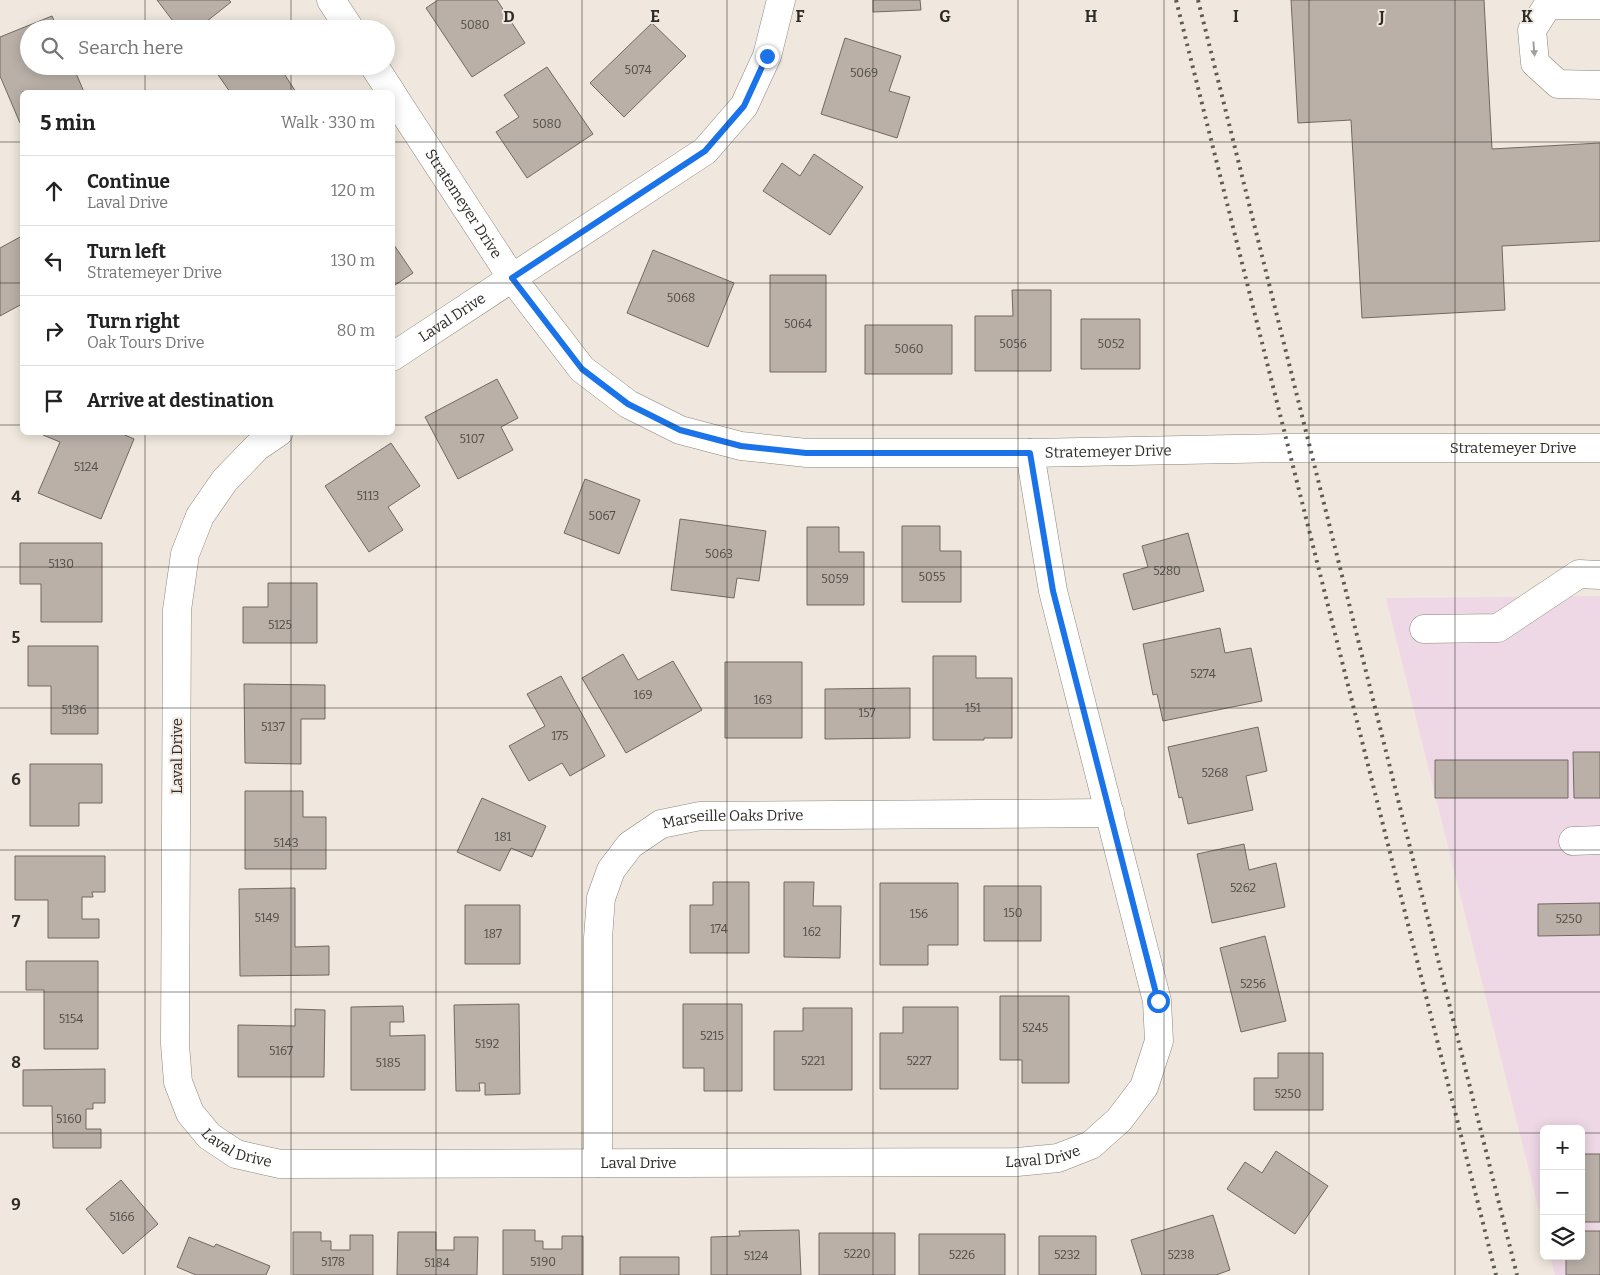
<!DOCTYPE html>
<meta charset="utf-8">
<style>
:root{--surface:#fff;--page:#f2f2f2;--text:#222;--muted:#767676;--line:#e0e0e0}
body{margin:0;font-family:Bitter,serif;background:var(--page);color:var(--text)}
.controls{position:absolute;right:15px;bottom:15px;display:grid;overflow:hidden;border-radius:8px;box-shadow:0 2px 12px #0003}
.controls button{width:45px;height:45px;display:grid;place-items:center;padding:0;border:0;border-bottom:1px solid var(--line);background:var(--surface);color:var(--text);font:25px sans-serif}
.stop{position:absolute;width:15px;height:15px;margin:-11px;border:4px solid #1a73e8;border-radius:50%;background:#fff}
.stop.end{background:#1a73e8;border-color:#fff;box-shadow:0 1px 5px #0008}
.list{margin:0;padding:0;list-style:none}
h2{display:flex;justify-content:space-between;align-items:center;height:65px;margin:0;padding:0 20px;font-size:21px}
h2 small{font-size:16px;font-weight:400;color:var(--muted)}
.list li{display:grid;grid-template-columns:32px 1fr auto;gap:15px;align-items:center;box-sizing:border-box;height:70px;padding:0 20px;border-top:1px solid var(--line)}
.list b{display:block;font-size:19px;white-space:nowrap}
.list p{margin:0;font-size:16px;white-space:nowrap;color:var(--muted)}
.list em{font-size:16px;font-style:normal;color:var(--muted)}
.icon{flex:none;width:28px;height:28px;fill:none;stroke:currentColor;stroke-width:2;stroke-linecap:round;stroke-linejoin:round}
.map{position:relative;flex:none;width:1600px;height:1275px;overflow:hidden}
.search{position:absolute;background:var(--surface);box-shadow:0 2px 12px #0003;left:20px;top:20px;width:375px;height:55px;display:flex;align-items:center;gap:12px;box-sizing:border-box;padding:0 18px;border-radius:28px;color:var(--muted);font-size:19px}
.panel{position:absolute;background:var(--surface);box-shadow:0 2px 12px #0003;left:20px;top:90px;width:375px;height:345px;border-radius:8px}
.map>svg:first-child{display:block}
</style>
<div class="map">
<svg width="1600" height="1275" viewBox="0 0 1600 1275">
<rect width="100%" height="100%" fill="#f0e8de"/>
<!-- commercial -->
<path fill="#efd8e5" d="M 1600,596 L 1600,1275 L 1555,1275 L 1550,1256 L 1581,1256 L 1581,1129 L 1544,1129 L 1544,1230 L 1386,598 Z"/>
<!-- building -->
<path fill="#bab0a8" stroke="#726962" d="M 157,0 L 229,0 L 231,2 L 197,29 L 179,29 Z
M 438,0 L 497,0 L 525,43 L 472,77 L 426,8 Z
M 873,0 L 920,0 L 921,10 L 873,12 Z
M 1291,0 L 1484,0 L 1492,149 L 1600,143 L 1600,241 L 1502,246 L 1505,310 L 1362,318 L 1351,120 L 1298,123 Z
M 52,16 L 58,29 L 29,29 L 29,66 L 73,66 L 84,92 L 22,92 L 22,122 L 20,123 L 0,76 L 0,37 Z
M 652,23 L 686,56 L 624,117 L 590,83 Z
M 845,38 L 901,56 L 889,91 L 910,97 L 897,138 L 821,114 Z
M 212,66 L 279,66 L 296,92 L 230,92 Z
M 547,67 L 593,134 L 527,178 L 496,132 L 519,117 L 504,95 Z
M 814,154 L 863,187 L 830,235 L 763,191 L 782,163 L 800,176 Z
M 22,236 L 22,304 L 0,316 L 0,248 Z
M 392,242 L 413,273 L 392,287 Z
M 653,250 L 734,283 L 708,347 L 627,313 Z
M 770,275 L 826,275 L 826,372 L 770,372 Z
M 1012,290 L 1051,290 L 1051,371 L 975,371 L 975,316 L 1013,316 Z
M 1081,319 L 1140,319 L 1140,369 L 1081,369 Z
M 865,325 L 952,325 L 952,374 L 865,374 Z
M 497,379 L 518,418 L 501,427 L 513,450 L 458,479 L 425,417 Z
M 43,432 L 118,432 L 134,439 L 101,519 L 38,493 L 60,442 L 43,435 Z
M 391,443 L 420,486 L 388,507 L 403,530 L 369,552 L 325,486 Z
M 585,479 L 640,500 L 619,554 L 564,533 Z
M 680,519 L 766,531 L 759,581 L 737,578 L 734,598 L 671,590 Z
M 902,526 L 940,526 L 940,551 L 961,551 L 961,602 L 902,602 Z
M 807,527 L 839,527 L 839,552 L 864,552 L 864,605 L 807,605 Z
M 1188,533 L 1204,591 L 1133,610 L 1123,574 L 1148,567 L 1142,546 Z
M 20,543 L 102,543 L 102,622 L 41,622 L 41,584 L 20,584 Z
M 268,583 L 317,583 L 317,643 L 243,643 L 243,607 L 268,607 Z
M 1220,628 L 1225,653 L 1251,648 L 1262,701 L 1163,721 L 1157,694 L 1153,695 L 1143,644 Z
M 28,646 L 98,646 L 98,734 L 51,734 L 51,686 L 28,686 Z
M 623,654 L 638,680 L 673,661 L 702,710 L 626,753 L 582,678 Z
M 933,656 L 976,656 L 976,678 L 1012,678 L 1012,738 L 984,738 L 984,740 L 933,740 Z
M 725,662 L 802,662 L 802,738 L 725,738 Z
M 561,676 L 605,756 L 570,776 L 562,763 L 529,781 L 509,746 L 545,726 L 527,694 Z
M 244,684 L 325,685 L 325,719 L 301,719 L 301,764 L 245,763 Z
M 910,688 L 910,738 L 825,739 L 825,689 Z
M 1258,727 L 1267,771 L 1246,776 L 1253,810 L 1188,824 L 1182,797 L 1179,798 L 1168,747 Z
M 1573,752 L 1600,752 L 1600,798 L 1574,798 Z
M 1435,760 L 1568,760 L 1568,798 L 1435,798 Z
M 30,764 L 102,764 L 102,803 L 79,803 L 79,826 L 30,826 Z
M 245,791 L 303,791 L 303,817 L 326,817 L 326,869 L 245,869 Z
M 482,798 L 546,826 L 532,857 L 511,848 L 500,871 L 457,852 Z
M 1244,844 L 1249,870 L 1276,863 L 1285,907 L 1212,923 L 1197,854 Z
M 15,856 L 105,856 L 105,892 L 92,892 L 93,897 L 82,897 L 82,919 L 99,919 L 99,938 L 48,938 L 48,900 L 15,900 Z
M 713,882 L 749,882 L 749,953 L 690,953 L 690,905 L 713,905 Z
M 784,882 L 814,882 L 813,906 L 841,906 L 840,958 L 784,957 Z
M 880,883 L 958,883 L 958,945 L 928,945 L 928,965 L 880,965 Z
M 984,886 L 1041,886 L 1041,941 L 984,941 Z
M 295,888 L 295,947 L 329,946 L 329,975 L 240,976 L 239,889 Z
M 1600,903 L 1600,935 L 1538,936 L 1538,904 Z
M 465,905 L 520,905 L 520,964 L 465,964 Z
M 1265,936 L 1286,1021 L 1241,1032 L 1220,948 Z
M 26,961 L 98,961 L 98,1049 L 44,1049 L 44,990 L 26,990 Z
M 1000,996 L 1069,996 L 1069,1083 L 1022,1083 L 1022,1060 L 1000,1060 Z
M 519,1004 L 520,1094 L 485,1095 L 485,1083 L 479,1083 L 480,1091 L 456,1091 L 454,1005 Z
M 683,1004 L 742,1004 L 742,1091 L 704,1091 L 704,1068 L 683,1068 Z
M 403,1006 L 404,1022 L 390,1022 L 390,1036 L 425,1035 L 425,1090 L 351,1090 L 351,1007 Z
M 903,1007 L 958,1007 L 958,1089 L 880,1089 L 880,1033 L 903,1033 Z
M 803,1008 L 852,1008 L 852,1090 L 774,1090 L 774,1031 L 803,1031 Z
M 295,1009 L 325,1010 L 324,1077 L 238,1077 L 238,1025 L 295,1026 Z
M 1278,1053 L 1323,1053 L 1323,1110 L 1254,1110 L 1254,1078 L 1278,1078 Z
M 105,1069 L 105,1103 L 93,1103 L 93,1109 L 86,1109 L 86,1129 L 101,1129 L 101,1148 L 53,1148 L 52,1106 L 23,1106 L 23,1070 Z
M 1276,1151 L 1328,1186 L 1295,1234 L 1227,1189 L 1245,1162 L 1262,1173 Z
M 1581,1154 L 1600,1154 L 1600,1222 L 1581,1222 Z
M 121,1180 L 158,1224 L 123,1254 L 86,1209 Z
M 1213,1215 L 1230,1270 L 1216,1275 L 1142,1275 L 1131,1240 Z
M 503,1230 L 535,1230 L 535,1241 L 543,1241 L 543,1249 L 562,1249 L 562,1236 L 583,1236 L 583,1275 L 503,1275 Z
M 799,1230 L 801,1275 L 711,1275 L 711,1237 L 740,1236 L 739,1231 Z
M 1581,1231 L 1600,1231 L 1600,1275 L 1566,1275 L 1566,1256 L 1581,1256 Z
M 293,1232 L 321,1232 L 321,1241 L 331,1241 L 331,1250 L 350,1250 L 350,1235 L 373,1235 L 373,1275 L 293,1275 Z
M 398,1232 L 436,1232 L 436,1250 L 454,1250 L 454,1237 L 478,1237 L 477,1275 L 397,1275 Z
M 819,1233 L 895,1233 L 895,1275 L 819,1275 Z
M 919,1234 L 1005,1234 L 1005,1275 L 919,1275 Z
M 1039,1236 L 1096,1236 L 1096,1275 L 1039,1275 Z
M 189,1237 L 214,1247 L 216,1244 L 270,1266 L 266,1275 L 196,1275 L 177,1267 Z
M 620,1257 L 679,1257 L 679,1275 L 620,1275 Z"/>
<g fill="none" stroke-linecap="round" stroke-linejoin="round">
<defs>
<g id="minor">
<path d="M 331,0 L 350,29"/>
<path d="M 1600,5 L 1548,5 L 1532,30 L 1535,63 L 1558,84 L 1600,85"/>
<path d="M 374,66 L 391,92"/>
<path id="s1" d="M 392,94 L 512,278 L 582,369 L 628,404 L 680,430 L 741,446 L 807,453 L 1030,453 L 1289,448 L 1600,448"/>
<path id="s2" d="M 392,357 L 705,151 L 744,106 L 767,56 L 781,0"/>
<path id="s3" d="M 279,432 L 257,447 L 225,480 L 200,516 L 185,554 L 177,610 L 175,1044 L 178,1082 L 190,1113 L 209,1136 L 236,1154 L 280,1164 L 1017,1162 L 1058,1158 L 1091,1145 L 1119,1120 L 1144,1087 L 1159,1041 L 1157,1001 L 1053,591 L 1030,453"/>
<path d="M 1424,629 L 1498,628 L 1579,574 L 1600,575"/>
<path d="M 1573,841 L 1600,840"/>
<path id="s4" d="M 598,1163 L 598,938 L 601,898 L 611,870 L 630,845 L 661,824 L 700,816 L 1110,813"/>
</g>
</defs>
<!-- minor casing -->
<use href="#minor" stroke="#8c857b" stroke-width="29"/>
<!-- minor -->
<use href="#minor" stroke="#fff" stroke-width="28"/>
<!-- rail -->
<path stroke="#5d5a54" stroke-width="4" stroke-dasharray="2.5 5" stroke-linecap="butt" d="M 1176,0 L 1496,1275
M 1198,0 L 1517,1275"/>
</g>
<!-- one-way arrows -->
<defs><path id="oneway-solid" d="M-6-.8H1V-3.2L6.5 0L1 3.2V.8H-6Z" transform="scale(1.25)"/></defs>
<use fill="#a1a09e" href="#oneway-solid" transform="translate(1534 49) rotate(85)"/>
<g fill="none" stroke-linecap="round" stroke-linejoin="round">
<!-- route -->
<path stroke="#1a73e8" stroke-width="6" d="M 767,56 L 744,106 L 705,151 L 512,278 L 582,369 L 628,404 L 680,430 L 741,446 L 806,453 L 1030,453 L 1053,591 L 1158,1001"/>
</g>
<!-- grid -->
<path fill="none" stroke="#2e2c28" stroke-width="1" stroke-opacity="0.55" d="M 145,0 L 145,29M 291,0 L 291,29M 436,0 L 436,1275M 582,0 L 582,1275M 727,0 L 727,1275M 873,0 L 873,1275M 1018,0 L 1018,1275M 1164,0 L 1164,1275M 1309,0 L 1309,1275M 1455,0 L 1455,1275M 145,66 L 145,92M 291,66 L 291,92M 0,142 L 22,142M 392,142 L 1600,142M 0,283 L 22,283M 392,283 L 1600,283M 0,425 L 22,425M 392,425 L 1600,425M 145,432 L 145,1275M 291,432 L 291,1275M 0,567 L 1600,567M 0,708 L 1600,708M 0,850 L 1600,850M 0,992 L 1600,992M 0,1133 L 1544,1133M 1581,1133 L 1600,1133"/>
<g text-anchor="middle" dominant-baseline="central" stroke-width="4" stroke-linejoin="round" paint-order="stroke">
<!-- number labels -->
<g font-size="12" fill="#514d48">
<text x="475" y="25">5080</text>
<text x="638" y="70">5074</text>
<text x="864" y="73">5069</text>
<text x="547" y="124">5080</text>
<text x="681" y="298">5068</text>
<text x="798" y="324">5064</text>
<text x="1013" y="344">5056</text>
<text x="1111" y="344">5052</text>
<text x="909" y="349">5060</text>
<text x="472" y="439">5107</text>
<text x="86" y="467">5124</text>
<text x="368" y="496">5113</text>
<text x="602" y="516">5067</text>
<text x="719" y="554">5063</text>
<text x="61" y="564">5130</text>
<text x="1167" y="571">5280</text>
<text x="932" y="577">5055</text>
<text x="835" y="579">5059</text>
<text x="280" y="625">5125</text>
<text x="1203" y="674">5274</text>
<text x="643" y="695">169</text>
<text x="763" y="700">163</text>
<text x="973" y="708">151</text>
<text x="74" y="710">5136</text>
<text x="867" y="713">157</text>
<text x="273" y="727">5137</text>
<text x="560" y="736">175</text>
<text x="1215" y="773">5268</text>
<text x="503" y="837">181</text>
<text x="286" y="843">5143</text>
<text x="1243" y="888">5262</text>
<text x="1013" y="913">150</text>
<text x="919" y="914">156</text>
<text x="267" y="918">5149</text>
<text x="1569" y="919">5250</text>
<text x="719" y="929">174</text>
<text x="812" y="932">162</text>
<text x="493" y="934">187</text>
<text x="1253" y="984">5256</text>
<text x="71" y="1019">5154</text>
<text x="1035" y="1028">5245</text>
<text x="712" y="1036">5215</text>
<text x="487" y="1044">5192</text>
<text x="281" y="1051">5167</text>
<text x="813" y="1061">5221</text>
<text x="919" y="1061">5227</text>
<text x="388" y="1063">5185</text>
<text x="1288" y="1094">5250</text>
<text x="69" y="1119">5160</text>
<text x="122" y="1217">5166</text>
<text x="857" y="1254">5220</text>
<text x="962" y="1255">5226</text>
<text x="1067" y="1255">5232</text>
<text x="1181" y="1255">5238</text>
<text x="756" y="1256">5124</text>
<text x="333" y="1262">5178</text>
<text x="543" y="1262">5190</text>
<text x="437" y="1263">5184</text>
</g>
<!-- street labels -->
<g font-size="15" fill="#2e2c28" stroke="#f0e8de">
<text stroke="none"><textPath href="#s1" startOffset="131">Stratemeyer Drive</textPath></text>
<text stroke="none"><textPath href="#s2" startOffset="72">Laval Drive</textPath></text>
<text stroke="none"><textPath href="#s1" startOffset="1286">Stratemeyer Drive</textPath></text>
<text stroke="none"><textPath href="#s1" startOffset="881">Stratemeyer Drive</textPath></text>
<text transform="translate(177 756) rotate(-90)">Laval Drive</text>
<text stroke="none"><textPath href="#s4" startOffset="436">Marseille Oaks Drive</textPath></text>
<text stroke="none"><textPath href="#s3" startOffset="780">Laval Drive</textPath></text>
<text stroke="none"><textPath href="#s3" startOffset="1590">Laval Drive</textPath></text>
<text stroke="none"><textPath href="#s3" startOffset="1185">Laval Drive</textPath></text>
</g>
</g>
<g font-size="16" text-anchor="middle" font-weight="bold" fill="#2e2c28" stroke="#f0e8de" stroke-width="4" stroke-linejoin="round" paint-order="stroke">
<text x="509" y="22">D</text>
<text x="655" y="22">E</text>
<text x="800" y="22">F</text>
<text x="945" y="22">G</text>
<text x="1091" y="22">H</text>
<text x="1236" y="22">I</text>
<text x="1382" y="22">J</text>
<text x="1527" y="22">K</text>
<text x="16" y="502">4</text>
<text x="16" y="643">5</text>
<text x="16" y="785">6</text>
<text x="16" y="927">7</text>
<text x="16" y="1068">8</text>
<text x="16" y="1210">9</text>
</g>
</svg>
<div class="controls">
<button>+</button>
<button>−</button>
<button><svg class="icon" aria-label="layers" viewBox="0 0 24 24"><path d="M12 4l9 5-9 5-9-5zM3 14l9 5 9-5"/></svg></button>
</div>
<div class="stop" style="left:1158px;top:1001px"></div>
<div class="stop end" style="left:767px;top:56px"></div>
<div class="search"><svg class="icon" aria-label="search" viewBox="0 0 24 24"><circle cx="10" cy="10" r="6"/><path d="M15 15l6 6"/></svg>Search here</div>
<section class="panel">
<h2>5 min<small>Walk · 330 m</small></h2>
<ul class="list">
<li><svg class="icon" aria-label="ahead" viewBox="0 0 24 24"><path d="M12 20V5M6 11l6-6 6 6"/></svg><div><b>Continue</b><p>Laval Drive</p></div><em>120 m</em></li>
<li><svg class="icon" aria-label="left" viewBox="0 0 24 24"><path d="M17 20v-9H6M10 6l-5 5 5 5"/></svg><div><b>Turn left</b><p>Stratemeyer Drive</p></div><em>130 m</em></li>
<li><svg class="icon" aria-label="right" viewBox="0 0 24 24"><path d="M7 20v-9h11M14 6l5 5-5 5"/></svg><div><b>Turn right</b><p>Oak Tours Drive</p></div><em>80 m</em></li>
<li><svg class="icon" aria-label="arrive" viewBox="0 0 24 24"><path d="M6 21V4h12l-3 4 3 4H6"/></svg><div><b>Arrive at destination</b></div></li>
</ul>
</section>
</div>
